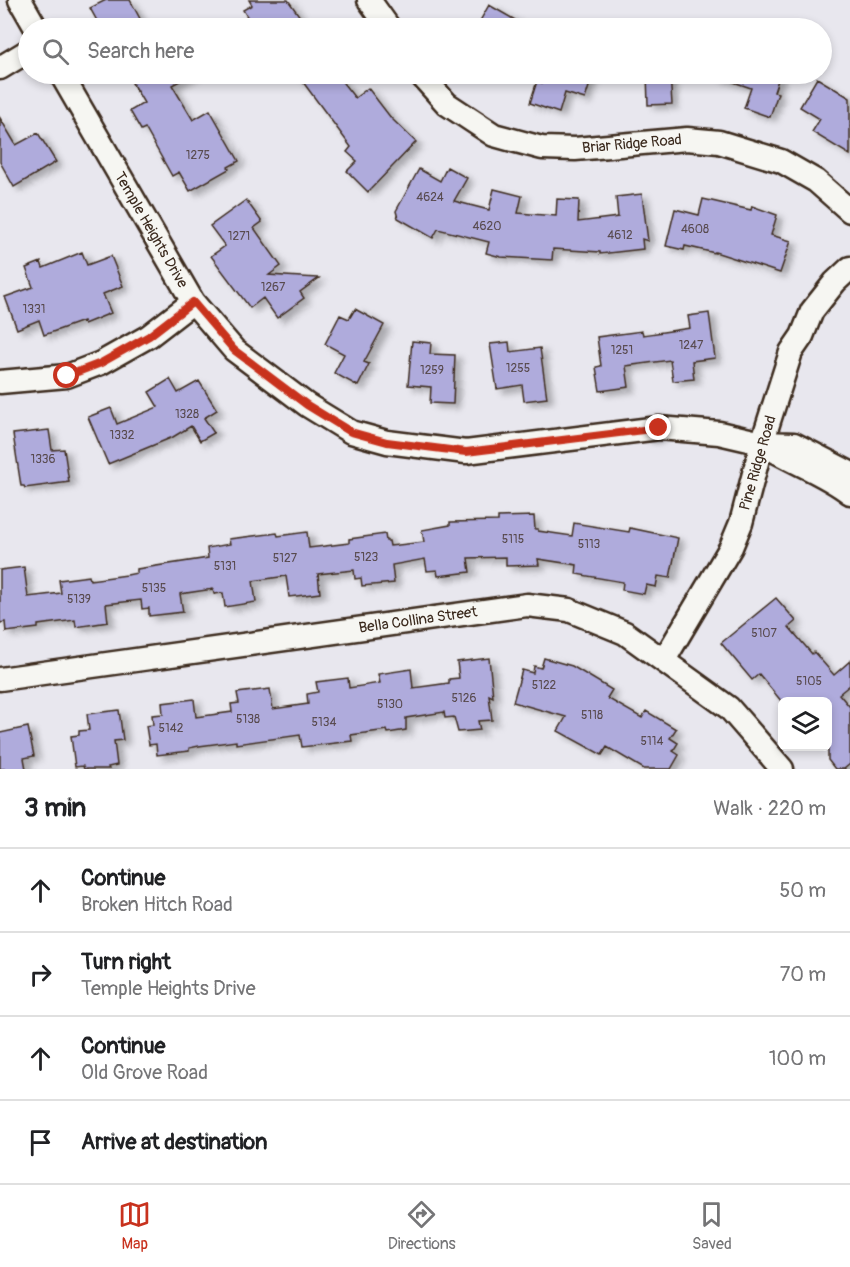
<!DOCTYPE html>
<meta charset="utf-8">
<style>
:root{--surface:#fff;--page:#f6f6f6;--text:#202124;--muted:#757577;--line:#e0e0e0;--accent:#c8321e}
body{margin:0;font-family:Pangolin,sans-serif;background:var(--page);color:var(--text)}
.controls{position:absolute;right:18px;bottom:18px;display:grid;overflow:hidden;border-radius:9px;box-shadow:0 3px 9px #0003}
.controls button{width:54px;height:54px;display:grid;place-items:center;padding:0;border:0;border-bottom:2px solid var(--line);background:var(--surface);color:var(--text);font:30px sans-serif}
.stop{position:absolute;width:18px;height:18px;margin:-14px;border:4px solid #c8321e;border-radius:50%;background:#fff}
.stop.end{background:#c8321e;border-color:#fff;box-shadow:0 2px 6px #0008}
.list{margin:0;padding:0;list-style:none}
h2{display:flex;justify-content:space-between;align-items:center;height:78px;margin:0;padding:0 24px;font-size:26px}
h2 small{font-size:20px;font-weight:400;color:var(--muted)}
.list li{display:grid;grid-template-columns:39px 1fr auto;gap:18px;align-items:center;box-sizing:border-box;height:84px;padding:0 24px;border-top:2px solid var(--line)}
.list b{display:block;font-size:22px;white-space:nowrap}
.list p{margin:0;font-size:20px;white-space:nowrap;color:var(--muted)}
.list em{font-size:20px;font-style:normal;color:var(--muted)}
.icon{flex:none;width:33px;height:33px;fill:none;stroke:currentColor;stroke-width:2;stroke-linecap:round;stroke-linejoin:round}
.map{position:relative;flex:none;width:850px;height:769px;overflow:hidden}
.search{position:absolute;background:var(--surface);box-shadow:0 3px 9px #0003;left:18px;right:18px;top:18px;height:66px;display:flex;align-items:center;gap:15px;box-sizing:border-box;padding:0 21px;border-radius:33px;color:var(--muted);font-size:22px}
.sheet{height:414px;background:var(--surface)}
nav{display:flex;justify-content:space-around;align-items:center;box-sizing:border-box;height:84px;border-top:2px solid var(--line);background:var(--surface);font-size:16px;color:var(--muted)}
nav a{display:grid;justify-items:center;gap:3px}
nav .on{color:var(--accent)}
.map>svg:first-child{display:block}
</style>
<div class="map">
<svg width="850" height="769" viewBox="0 0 850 769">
<defs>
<filter id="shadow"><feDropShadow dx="6" dy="4" stdDeviation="3" flood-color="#0004"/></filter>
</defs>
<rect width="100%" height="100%" fill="#e8e7ee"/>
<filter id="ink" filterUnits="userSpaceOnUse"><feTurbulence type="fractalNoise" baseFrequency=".0167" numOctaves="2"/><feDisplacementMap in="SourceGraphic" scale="12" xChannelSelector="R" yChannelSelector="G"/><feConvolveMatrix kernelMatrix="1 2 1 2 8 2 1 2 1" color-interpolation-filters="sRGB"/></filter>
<g filter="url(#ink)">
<!-- building -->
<path fill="#afabdc" stroke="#3b2a1e" stroke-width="1.5" filter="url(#shadow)" d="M 106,0 L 130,0 L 145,28 L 101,28 L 90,8 Z
M 249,0 L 288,0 L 308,28 L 254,28 L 243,10 L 252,5 Z
M 489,5 L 529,28 L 476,28 Z
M 149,74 L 193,74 L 172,85 L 193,120 L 210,110 L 239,161 L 228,167 L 229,169 L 190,191 L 179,172 L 172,176 L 145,128 L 141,130 L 130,111 L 144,103 L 132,83 Z
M 297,74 L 336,74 L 355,98 L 368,88 L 391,118 L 416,142 L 368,192 L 347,171 L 357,161 L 347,152 L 351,147 Z
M 545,74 L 593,74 L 585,99 L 565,93 L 559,113 L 530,103 L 537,81 L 542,83 Z
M 647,74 L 670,74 L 672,104 L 648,105 Z
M 716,74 L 780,74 L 774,92 L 778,93 L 770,117 L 744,108 L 751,88 L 716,76 Z
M 817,78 L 850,98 L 850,155 L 812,132 L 820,119 L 800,107 Z
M 0,118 L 16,145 L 38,133 L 56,162 L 14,187 L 0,162 Z
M 447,167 L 467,178 L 454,201 L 489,210 L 494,189 L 522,196 L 518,213 L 556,216 L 557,199 L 579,200 L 578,222 L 618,217 L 616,197 L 642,194 L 648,241 L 642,239 L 643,249 L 600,254 L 600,252 L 553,249 L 552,260 L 501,257 L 486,253 L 489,242 L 438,229 L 433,238 L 398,218 L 396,211 L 419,169 L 440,181 Z
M 703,199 L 751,210 L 752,206 L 777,215 L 771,235 L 791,241 L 780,273 L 715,252 L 715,253 L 685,246 L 684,250 L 666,246 L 675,209 L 699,215 Z
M 246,200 L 262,222 L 254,228 L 281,266 L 269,275 L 319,278 L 300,292 L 304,298 L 277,318 L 263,298 L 250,308 L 211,256 L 225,246 L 210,226 Z
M 82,252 L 87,265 L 111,256 L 123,286 L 103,294 L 111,313 L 84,324 L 83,321 L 44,335 L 39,320 L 17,329 L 5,297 L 33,287 L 26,268 L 41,262 L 43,268 Z
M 355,309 L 384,325 L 364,362 L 369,364 L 358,386 L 334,373 L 344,354 L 325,344 L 340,315 L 349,319 Z
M 709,313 L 715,358 L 692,361 L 694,379 L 673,381 L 670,360 L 626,366 L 629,387 L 600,391 L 596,367 L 601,366 L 597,337 L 642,331 L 643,335 L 690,328 L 688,316 Z
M 412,341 L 431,343 L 430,354 L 455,355 L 453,404 L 430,403 L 431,387 L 408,385 Z
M 509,342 L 510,352 L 540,348 L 547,398 L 524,401 L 522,385 L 497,389 L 490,344 Z
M 170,379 L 178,393 L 199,381 L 217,410 L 204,418 L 214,433 L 200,441 L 191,426 L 173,437 L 108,464 L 88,417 L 111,408 L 117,424 L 158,407 L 149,392 Z
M 49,430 L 52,450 L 64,449 L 69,482 L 25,488 L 24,486 L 21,486 L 13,434 Z
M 534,516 L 535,529 L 538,529 L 538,531 L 572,536 L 574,523 L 629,532 L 630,528 L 678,538 L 670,578 L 658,576 L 656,587 L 646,585 L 644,594 L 622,590 L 623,582 L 576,574 L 577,565 L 538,559 L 539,565 L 506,566 L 506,557 L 468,558 L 470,572 L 438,576 L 437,570 L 427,571 L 425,559 L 392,565 L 394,583 L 362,586 L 361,578 L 355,579 L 354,570 L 318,574 L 320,593 L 289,597 L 286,576 L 253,581 L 256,602 L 225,607 L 223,593 L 214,594 L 213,589 L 180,594 L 183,612 L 149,616 L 149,608 L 142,609 L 141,600 L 106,604 L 108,622 L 76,627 L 75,620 L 38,625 L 38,628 L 6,632 L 5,622 L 0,623 L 0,570 L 24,567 L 28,597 L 61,593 L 59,580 L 89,576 L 90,580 L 127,575 L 137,573 L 137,569 L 208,558 L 207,548 L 230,544 L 229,539 L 277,533 L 278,536 L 307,532 L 309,548 L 349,543 L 349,539 L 385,534 L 386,541 L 389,541 L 390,546 L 424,542 L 422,530 L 450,525 L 450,522 L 498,521 L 498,517 Z
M 776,598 L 796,621 L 789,627 L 812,654 L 814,652 L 834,675 L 850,661 L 850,685 L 839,694 L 850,707 L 850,764 L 844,769 L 835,769 L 828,760 L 828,702 L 782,702 L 759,674 L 752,680 L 721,643 Z
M 489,658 L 493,697 L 489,695 L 492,720 L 478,721 L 480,730 L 458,732 L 454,717 L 445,718 L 444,712 L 406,718 L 406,730 L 388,733 L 387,730 L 351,735 L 352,741 L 302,747 L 300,735 L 236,744 L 236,741 L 199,746 L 189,748 L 189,751 L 157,755 L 156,744 L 149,745 L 146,726 L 153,725 L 152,715 L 163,714 L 162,703 L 194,699 L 196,717 L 232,712 L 231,704 L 239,703 L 237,693 L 270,689 L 273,709 L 308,704 L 307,694 L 318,692 L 316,682 L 348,678 L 349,688 L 380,683 L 378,674 L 411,669 L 413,688 L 449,683 L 449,679 L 459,678 L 457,662 Z
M 544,658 L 572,666 L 612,690 L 607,698 L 642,718 L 646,711 L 676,729 L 670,738 L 678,743 L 673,751 L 679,755 L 671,769 L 644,769 L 607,747 L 602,755 L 558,731 L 566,717 L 513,702 L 522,670 L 533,673 L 534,666 L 541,668 Z
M 119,710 L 123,740 L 114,741 L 117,765 L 108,767 L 109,769 L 84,769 L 83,766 L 75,767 L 71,736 L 79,735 L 79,731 L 89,730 L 87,714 Z
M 28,727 L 34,756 L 24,758 L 26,769 L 0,769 L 0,733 Z"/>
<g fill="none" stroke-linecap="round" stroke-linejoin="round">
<defs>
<path id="minor" d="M 20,0 L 36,28
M 369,0 L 389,28
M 0,68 L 28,51
M 61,74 L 193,302 L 234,350 L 307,405 L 351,432 L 387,442 L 466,452 L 659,428 L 719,433 L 762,443 L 794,444 L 850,473
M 420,74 L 447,104 L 494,135 L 542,148 L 575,149 L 687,139 L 719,142 L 781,161 L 816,181 L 850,211
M 0,382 L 67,376 L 101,363 L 149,336 L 193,302
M 763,444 C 791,462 825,473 850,493
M 664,660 L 731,547 L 741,523 L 762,443 L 791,352 L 802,336 L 812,311 L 835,282 L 850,268
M 0,679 L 527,605 L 569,610 L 625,633 L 729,708 L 782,769"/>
</defs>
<!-- minor casing -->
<use href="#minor" stroke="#3b2a1e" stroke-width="27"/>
<!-- minor -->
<use href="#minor" stroke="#f6f6f2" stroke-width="22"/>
</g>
</g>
<g fill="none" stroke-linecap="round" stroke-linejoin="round" filter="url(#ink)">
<!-- route -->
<path stroke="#c8321e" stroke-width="8" d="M 67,376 L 101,363 L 149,336 L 193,302 L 234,350 L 307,405 L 351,432 L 387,442 L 466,452 L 659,428"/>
</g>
<g text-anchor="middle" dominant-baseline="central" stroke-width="4.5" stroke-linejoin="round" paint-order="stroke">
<!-- number labels -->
<g font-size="12" fill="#584a4e">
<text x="198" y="155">1275</text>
<text x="430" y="197">4624</text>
<text x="487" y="226">4620</text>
<text x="695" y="229">4608</text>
<text x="620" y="235">4612</text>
<text x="239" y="236">1271</text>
<text x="273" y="287">1267</text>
<text x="34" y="309">1331</text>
<text x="691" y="345">1247</text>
<text x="622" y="350">1251</text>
<text x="518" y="368">1255</text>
<text x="432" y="370">1259</text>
<text x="187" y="414">1328</text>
<text x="122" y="435">1332</text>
<text x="43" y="459">1336</text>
<text x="513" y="539">5115</text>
<text x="589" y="544">5113</text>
<text x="366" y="557">5123</text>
<text x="285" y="558">5127</text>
<text x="225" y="566">5131</text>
<text x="154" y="588">5135</text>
<text x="79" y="599">5139</text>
<text x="764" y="633">5107</text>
<text x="809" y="681">5105</text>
<text x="544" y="685">5122</text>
<text x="464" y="698">5126</text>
<text x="390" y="704">5130</text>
<text x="592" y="715">5118</text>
<text x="248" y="719">5138</text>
<text x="324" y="722">5134</text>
<text x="171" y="728">5142</text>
<text x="652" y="741">5114</text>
</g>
<!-- street labels -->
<g font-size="15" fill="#3b2a1e" stroke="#f6f6f2">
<text transform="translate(632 144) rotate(-5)">Briar Ridge Road</text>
<text transform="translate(151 230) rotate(60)">Temple Heights Drive</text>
<text transform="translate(758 463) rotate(-74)">Pine Ridge Road</text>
<text transform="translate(418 620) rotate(-8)">Bella Collina Street</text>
</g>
</g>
</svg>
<div class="controls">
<button><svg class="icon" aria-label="layers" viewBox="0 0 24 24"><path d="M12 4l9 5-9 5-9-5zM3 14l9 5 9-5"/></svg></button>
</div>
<div class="stop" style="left:67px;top:376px"></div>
<div class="stop end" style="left:659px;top:428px"></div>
<div class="search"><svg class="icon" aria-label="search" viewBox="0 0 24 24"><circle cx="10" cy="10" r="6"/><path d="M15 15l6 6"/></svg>Search here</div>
</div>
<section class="sheet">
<h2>3 min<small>Walk · 220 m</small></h2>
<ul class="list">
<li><svg class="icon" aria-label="ahead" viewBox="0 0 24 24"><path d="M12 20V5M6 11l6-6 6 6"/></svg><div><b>Continue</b><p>Broken Hitch Road</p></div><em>50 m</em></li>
<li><svg class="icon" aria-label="right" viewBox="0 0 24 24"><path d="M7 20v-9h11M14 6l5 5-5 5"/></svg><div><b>Turn right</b><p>Temple Heights Drive</p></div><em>70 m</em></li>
<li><svg class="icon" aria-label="ahead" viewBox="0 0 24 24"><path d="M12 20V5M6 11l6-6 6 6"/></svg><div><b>Continue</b><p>Old Grove Road</p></div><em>100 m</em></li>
<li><svg class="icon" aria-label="arrive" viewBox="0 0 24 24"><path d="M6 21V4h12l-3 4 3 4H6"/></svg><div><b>Arrive at destination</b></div></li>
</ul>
</section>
<nav>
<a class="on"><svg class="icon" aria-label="map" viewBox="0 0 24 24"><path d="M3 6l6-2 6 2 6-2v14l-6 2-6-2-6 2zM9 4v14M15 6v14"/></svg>Map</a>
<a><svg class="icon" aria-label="directions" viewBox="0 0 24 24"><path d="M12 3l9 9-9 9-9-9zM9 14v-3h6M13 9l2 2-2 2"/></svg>Directions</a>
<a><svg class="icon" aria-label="saved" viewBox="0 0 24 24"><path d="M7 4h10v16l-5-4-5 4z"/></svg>Saved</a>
</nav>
